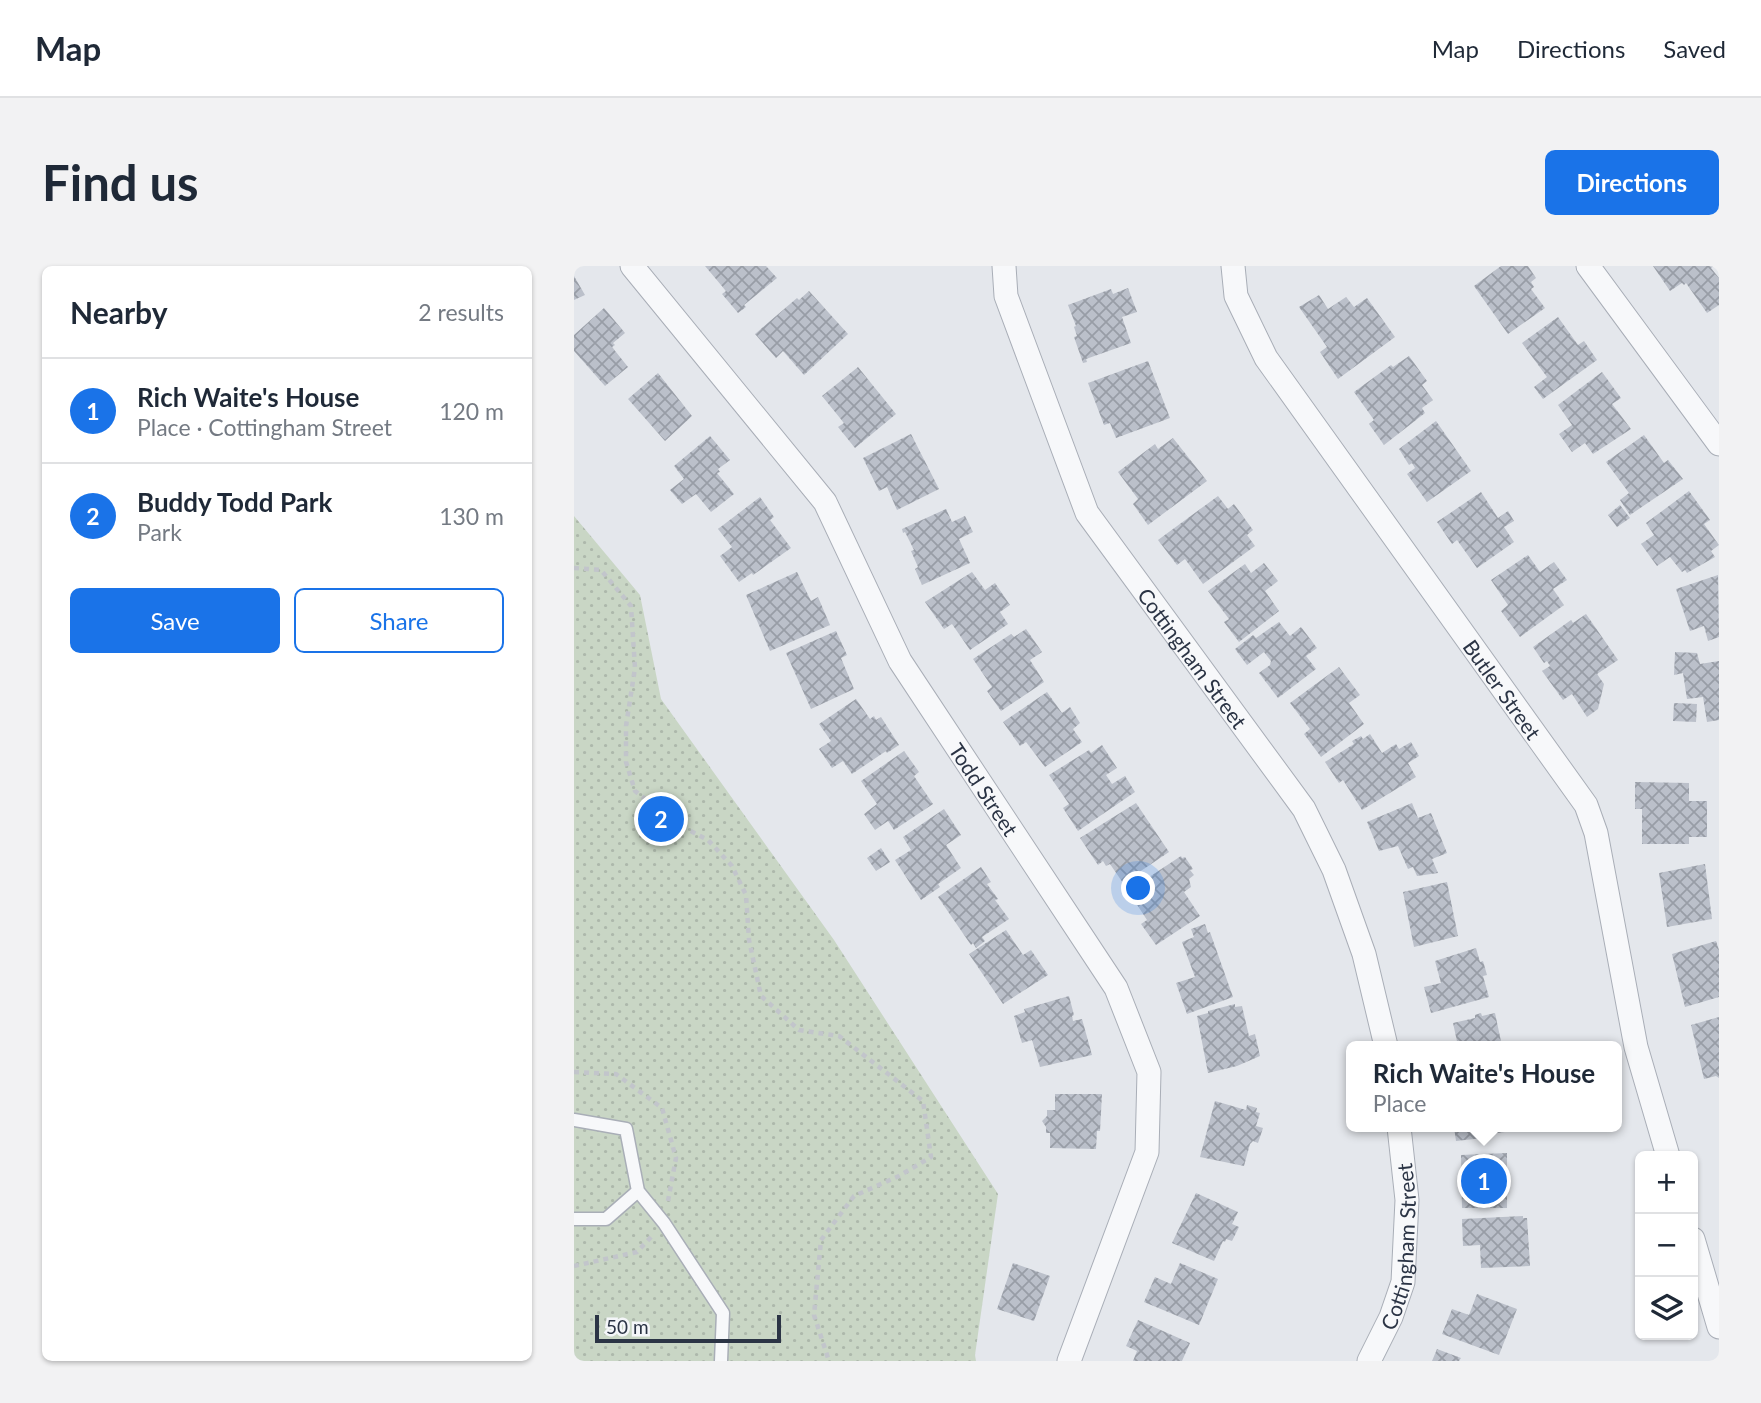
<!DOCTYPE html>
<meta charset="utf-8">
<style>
:root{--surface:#fff;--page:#f2f2f3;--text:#1f2937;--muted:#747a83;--line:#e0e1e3;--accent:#1a73e8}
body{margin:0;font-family:Lato,sans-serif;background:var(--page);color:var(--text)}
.controls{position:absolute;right:21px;bottom:21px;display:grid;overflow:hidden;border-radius:10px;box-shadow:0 2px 5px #0004}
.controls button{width:63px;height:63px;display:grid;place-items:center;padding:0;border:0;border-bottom:2px solid var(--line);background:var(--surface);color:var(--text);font:35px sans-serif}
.scale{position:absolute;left:21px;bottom:18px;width:186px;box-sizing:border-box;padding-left:7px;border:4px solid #2b3445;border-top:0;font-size:19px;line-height:24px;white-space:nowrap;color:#2b3445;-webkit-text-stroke:5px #f4f6f9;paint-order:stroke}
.you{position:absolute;left:565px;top:623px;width:24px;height:24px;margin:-18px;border:5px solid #fff;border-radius:50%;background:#1a73e8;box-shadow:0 0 0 10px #1a73e833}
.badge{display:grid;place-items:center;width:46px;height:46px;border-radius:50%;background:var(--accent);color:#fff;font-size:23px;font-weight:700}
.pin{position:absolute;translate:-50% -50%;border:4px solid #fff;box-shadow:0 2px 7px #0006}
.popup{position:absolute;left:772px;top:775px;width:276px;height:91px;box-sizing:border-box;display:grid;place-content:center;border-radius:10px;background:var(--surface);filter:drop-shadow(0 2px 5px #0005);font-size:23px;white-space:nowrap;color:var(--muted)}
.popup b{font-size:26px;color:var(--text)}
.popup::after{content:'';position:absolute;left:50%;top:100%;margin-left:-14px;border:14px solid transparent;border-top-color:var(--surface)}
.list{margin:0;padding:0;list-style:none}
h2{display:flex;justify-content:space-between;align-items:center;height:91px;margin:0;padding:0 28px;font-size:30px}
h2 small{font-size:23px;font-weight:400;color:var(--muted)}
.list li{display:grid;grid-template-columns:46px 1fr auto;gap:21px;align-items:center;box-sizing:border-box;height:105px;padding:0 28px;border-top:2px solid var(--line)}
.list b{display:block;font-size:26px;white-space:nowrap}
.list p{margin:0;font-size:23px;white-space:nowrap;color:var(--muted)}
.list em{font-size:23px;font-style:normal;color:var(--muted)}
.actions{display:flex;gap:14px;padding:21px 28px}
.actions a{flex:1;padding:16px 0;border:2px solid var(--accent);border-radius:10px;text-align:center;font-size:24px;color:var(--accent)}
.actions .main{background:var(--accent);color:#fff}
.icon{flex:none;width:38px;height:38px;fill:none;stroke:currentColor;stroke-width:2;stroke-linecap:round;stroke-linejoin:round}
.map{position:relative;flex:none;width:1145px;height:1095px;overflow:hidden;border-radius:10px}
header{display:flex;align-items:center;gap:42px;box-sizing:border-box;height:98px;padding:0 35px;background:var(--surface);border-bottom:2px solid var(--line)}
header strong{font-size:33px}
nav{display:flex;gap:38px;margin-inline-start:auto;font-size:24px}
.intro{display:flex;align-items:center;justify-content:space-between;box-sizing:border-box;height:168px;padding:0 42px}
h1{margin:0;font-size:49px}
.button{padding:18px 32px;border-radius:10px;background:var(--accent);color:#fff;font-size:24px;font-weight:700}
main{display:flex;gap:42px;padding:0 42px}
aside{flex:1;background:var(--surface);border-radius:10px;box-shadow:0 2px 5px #0004}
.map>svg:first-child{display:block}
</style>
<header>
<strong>Map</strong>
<nav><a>Map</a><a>Directions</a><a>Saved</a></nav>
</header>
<div class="intro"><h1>Find us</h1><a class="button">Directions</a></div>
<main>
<aside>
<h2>Nearby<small>2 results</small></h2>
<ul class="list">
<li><span class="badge">1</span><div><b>Rich Waite's House</b><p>Place · Cottingham Street</p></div><em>120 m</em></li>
<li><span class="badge">2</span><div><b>Buddy Todd Park</b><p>Park</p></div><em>130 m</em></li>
</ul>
<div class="actions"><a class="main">Save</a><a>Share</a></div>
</aside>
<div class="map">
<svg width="1145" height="1095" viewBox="0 0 1145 1095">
<defs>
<pattern id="park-dots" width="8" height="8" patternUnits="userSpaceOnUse" patternTransform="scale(1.75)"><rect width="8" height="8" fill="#c9d6c5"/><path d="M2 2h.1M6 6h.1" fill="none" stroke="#adb8ab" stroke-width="1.8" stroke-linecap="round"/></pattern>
<pattern id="building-cross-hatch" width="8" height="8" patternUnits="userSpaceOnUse" patternTransform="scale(1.75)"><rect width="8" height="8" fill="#bbc0ca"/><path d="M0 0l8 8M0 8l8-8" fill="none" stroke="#989da6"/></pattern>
</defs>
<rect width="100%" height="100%" fill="#e4e7ec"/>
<!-- park -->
<path fill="url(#park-dots)" d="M 0,250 L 66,329 L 87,433 L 260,674 L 424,928 L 401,1089 L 402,1095 L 0,1095 Z"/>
<!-- building -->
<path fill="url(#building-cross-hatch)" d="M 131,0 L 192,0 L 203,12 L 170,39 L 172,41 L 164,47 L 148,28 L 152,25 Z
M 927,0 L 954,0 L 962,12 L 957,16 L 960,21 L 957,23 L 971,42 L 934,68 L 900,20 Z
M 1079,0 L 1140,0 L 1137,2 L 1145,12 L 1145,39 L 1133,47 L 1112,17 L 1110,19 L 1108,17 L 1096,25 Z
M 0,10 L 11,29 L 0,34 Z
M 554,22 L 563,46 L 548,51 L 557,77 L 512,93 L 513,96 L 509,97 L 500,71 L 503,70 L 500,61 L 502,60 L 494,39 L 537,23 L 539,28 Z
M 235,25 L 274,68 L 230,109 L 209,85 L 202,92 L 181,68 L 223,32 L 225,34 Z
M 745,29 L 754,43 L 772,31 L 780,41 L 793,32 L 821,71 L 764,113 L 746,86 L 753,81 L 725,41 Z
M 30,42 L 51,67 L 39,77 L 41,79 L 38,81 L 54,101 L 31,120 L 0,85 L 0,69 Z
M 984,51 L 1004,79 L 1010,75 L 1023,94 L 969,133 L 960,121 L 973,111 L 948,77 Z
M 835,90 L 853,115 L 848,119 L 859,134 L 848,142 L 851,147 L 810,179 L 795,158 L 800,154 L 780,126 L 817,99 L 819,101 Z
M 574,95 L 596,152 L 542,172 L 536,157 L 530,159 L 514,117 Z
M 284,101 L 322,148 L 281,182 L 264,161 L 270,157 L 248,130 Z
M 1028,106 L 1047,132 L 1038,138 L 1057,163 L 1019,188 L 1011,177 L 998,186 L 985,168 L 998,159 L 984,139 Z
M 84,107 L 118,150 L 91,175 L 54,133 Z
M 862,155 L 897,205 L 853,236 L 833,208 L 841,202 L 838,197 L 835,199 L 825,183 Z
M 337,168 L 365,223 L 323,244 L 313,221 L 305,225 L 289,192 Z
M 1070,169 L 1090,197 L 1094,194 L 1109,213 L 1056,249 L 1046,234 L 1055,227 L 1032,196 Z
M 136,170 L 156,194 L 144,203 L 146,206 L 143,207 L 160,228 L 137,246 L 122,228 L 108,238 L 96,224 L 110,213 L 100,200 Z
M 599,172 L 633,215 L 574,259 L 559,238 L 564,233 L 544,206 L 581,178 L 584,183 Z
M 1115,225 L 1136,254 L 1130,258 L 1145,279 L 1137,285 L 1141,291 L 1113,307 L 1111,304 L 1108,306 L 1096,291 L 1083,300 L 1067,278 L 1080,269 L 1072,257 Z
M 907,226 L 924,252 L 934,245 L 940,255 L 930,261 L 940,276 L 903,302 L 883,274 L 878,278 L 863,256 Z
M 644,230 L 654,243 L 660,238 L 679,264 L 673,269 L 681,280 L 629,318 L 611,293 L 603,299 L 584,274 Z
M 186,231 L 200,251 L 196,254 L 217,282 L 179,309 L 178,307 L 165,316 L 146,290 L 158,281 L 144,263 Z
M 1046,239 L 1056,252 L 1043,261 L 1034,249 Z
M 372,243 L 378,256 L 391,250 L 399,266 L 385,273 L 396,297 L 348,319 L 341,303 L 344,301 L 337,285 L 340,284 L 331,266 L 329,267 L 328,263 Z
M 954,289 L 966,306 L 980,296 L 993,314 L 979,323 L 990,339 L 946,371 L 927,345 L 934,339 L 917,314 Z
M 690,297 L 704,315 L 691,325 L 705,345 L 665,376 L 650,356 L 655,353 L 634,325 L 671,298 L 677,307 Z
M 223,306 L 237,335 L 244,331 L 256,359 L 196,385 L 172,329 Z
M 398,306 L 411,324 L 421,317 L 436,339 L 426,346 L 434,358 L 396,384 L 378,358 L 370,363 L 351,336 Z
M 1144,309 L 1145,371 L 1134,375 L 1130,360 L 1116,365 L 1102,323 Z
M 1012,348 L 1044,394 L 1023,408 L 1030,418 L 1024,443 L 1013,451 L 998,428 L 989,434 L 968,405 L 976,400 L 973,395 L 970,397 L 959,381 L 997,354 L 999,357 Z
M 705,356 L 716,370 L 727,361 L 743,382 L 732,390 L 742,403 L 704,432 L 685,407 L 696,399 L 697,395 L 690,386 L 673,399 L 661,383 L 679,369 L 682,372 Z
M 452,363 L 468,386 L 456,394 L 470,416 L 427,445 L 413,425 L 418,421 L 399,393 L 437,368 L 440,371 Z
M 262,365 L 273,389 L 267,392 L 280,423 L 237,443 L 212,387 Z
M 1101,386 L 1123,387 L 1126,398 L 1145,395 L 1145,454 L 1133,456 L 1129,431 L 1113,433 L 1109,407 L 1100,409 Z
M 765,401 L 786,429 L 775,437 L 790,458 L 747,491 L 730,468 L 736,463 L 716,437 Z
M 473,426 L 488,447 L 496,441 L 506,457 L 499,463 L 508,476 L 471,501 L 452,476 L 446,480 L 429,456 Z
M 282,433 L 296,453 L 300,450 L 302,454 L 307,451 L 325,479 L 313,487 L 312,485 L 278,508 L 269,495 L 258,502 L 245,483 L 257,475 L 245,458 Z
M 1100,437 L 1123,438 L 1122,456 L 1099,455 Z
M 796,468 L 808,487 L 822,478 L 825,483 L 837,476 L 845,490 L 834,497 L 842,511 L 788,544 L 769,514 L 765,517 L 751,496 L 780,478 L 778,475 L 787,470 L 789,473 Z
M 528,479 L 543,502 L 532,509 L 538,518 L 551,510 L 561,526 L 504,565 L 489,542 L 495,538 L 475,509 L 515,484 L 517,487 Z
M 330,485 L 345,506 L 340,510 L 359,538 L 320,564 L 314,555 L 301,564 L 290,548 L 303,538 L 287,515 Z
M 1061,516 L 1115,517 L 1115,535 L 1133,535 L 1133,571 L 1115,571 L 1115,578 L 1068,578 L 1068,543 L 1061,543 Z
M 562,537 L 595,586 L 549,617 L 536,598 L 532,600 L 529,595 L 524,599 L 506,572 Z
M 838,537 L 844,552 L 857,547 L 873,587 L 858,593 L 864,607 L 843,610 L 839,601 L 834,603 L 824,580 L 805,585 L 793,556 Z
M 370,543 L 387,569 L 372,579 L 387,602 L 364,618 L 366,621 L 347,634 L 321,594 L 337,584 L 329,571 Z
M 307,582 L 316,596 L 302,605 L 293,592 Z
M 607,590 L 608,592 L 611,591 L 619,603 L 616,604 L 620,609 L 615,613 L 617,621 L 610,626 L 626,650 L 582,679 L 567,658 L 573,654 L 554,625 Z
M 1131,598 L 1138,653 L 1093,661 L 1085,607 Z
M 407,601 L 417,616 L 413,618 L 424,633 L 421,634 L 435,653 L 408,671 L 411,675 L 402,682 L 399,677 L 397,679 L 364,631 Z
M 873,616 L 884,670 L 840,681 L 829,626 Z
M 631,658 L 634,667 L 636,666 L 659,731 L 613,748 L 602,717 L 621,711 L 608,676 L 620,671 L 617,663 Z
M 432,664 L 449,689 L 457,684 L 474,709 L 429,738 L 395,688 Z
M 1142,675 L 1145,684 L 1145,731 L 1111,741 L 1098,688 Z
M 902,682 L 906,696 L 909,695 L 913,709 L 909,710 L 915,731 L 857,747 L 850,721 L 867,717 L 861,695 Z
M 495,730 L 500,749 L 498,750 L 499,755 L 508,753 L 518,789 L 466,801 L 458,774 L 448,777 L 440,750 L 451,746 L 450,743 Z
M 661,738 L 661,741 L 668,740 L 675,770 L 681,768 L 686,790 L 663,800 L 634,807 L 623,750 L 634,747 L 634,745 Z
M 907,747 L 908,750 L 921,747 L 928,780 L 884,780 L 879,757 L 901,752 L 901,749 Z
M 1145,751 L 1145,812 L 1142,810 L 1130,813 L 1117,759 Z
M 481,828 L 528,828 L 526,865 L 523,865 L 522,883 L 476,882 L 476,867 L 472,867 L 472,861 L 468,855 L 473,850 L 473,844 L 481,844 Z
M 641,835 L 672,844 L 673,839 L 683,842 L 682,846 L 686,847 L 682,860 L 689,862 L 684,877 L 679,875 L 676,878 L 670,900 L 626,891 Z
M 880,861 L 938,861 L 938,865 L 909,869 L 909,872 L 882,875 Z
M 933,887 L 933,942 L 888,942 L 887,889 Z
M 622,927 L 664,946 L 658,958 L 665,961 L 658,975 L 652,973 L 651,976 L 649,975 L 640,995 L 598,977 Z
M 949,950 L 949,952 L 953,952 L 956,1000 L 907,1002 L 906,979 L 889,980 L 888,953 Z
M 439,997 L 476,1010 L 460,1055 L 423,1043 Z
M 606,997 L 644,1013 L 625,1059 L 570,1036 L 581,1011 L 597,1018 Z
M 903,1028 L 943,1043 L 925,1089 L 868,1068 L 878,1043 L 895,1049 Z
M 564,1054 L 616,1077 L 608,1095 L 559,1095 L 563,1085 L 552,1080 Z
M 863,1083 L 887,1092 L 885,1095 L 858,1095 Z"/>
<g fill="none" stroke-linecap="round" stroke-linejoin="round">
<defs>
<path id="lane" d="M 0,854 L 52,863 L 64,925 L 32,953 L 0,953
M 64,925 L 90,957 L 149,1047 L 147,1095"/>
<g id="street">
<path id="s1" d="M 58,0 L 251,236 L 326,395 L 542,722 L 575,806 L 573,886 L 495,1095"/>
<path id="s2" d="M 430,0 L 432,30 L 513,247 L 730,543 L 760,604 L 790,688 L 812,780"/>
<path id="s3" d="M 659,0 L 662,30 L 692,92 L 1012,539 L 1022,567 L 1062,781 L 1094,890"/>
<path d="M 1014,0 L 1145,178"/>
<path d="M 1119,973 L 1145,1061"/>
<path id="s4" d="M 795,1095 L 817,1051 L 829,1016 L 833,934 L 825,861"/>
</g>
</defs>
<!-- lane casing -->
<use href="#lane" stroke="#a9aeb7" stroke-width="15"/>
<!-- street casing -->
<use href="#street" stroke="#a9aeb7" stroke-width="25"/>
<!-- path -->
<path stroke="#c2c5cb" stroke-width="4.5" stroke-dasharray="5 5" stroke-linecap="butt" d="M 0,302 L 27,304 L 57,340 L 61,402 L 52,460 L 52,496 L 61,525 L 105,559 L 134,574 L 158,600 L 172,629 L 175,674 L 187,730 L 225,764 L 265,770 L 349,835 L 357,891 L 325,910 L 280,930 L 247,974 L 240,1049 L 255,1095
M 0,806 L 42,808 L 88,842 L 102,892 L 94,935
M 0,1000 L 63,986 L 78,970"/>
<!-- lane -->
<use href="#lane" stroke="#f7f8fa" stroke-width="12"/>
<!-- street -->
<use href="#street" stroke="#f7f8fa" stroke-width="23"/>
</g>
<g text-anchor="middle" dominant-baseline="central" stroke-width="5" stroke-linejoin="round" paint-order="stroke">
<!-- street labels -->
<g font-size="21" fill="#2b3445" stroke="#f4f6f9">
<text stroke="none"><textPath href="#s2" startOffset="441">Cottingham Street</textPath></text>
<text stroke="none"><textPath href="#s3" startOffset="506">Butler Street</textPath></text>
<text stroke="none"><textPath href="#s1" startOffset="634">Todd Street</textPath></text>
<text stroke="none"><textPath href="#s4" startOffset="121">Cottingham Street</textPath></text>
</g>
</g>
</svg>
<div class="controls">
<button>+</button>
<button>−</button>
<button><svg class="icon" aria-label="layers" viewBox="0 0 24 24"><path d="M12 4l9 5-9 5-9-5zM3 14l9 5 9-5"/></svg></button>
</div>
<div class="scale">50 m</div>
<div class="you"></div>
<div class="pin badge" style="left:910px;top:915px">1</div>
<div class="popup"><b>Rich Waite's House</b>Place</div>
<div class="pin badge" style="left:87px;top:553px">2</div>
</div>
</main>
